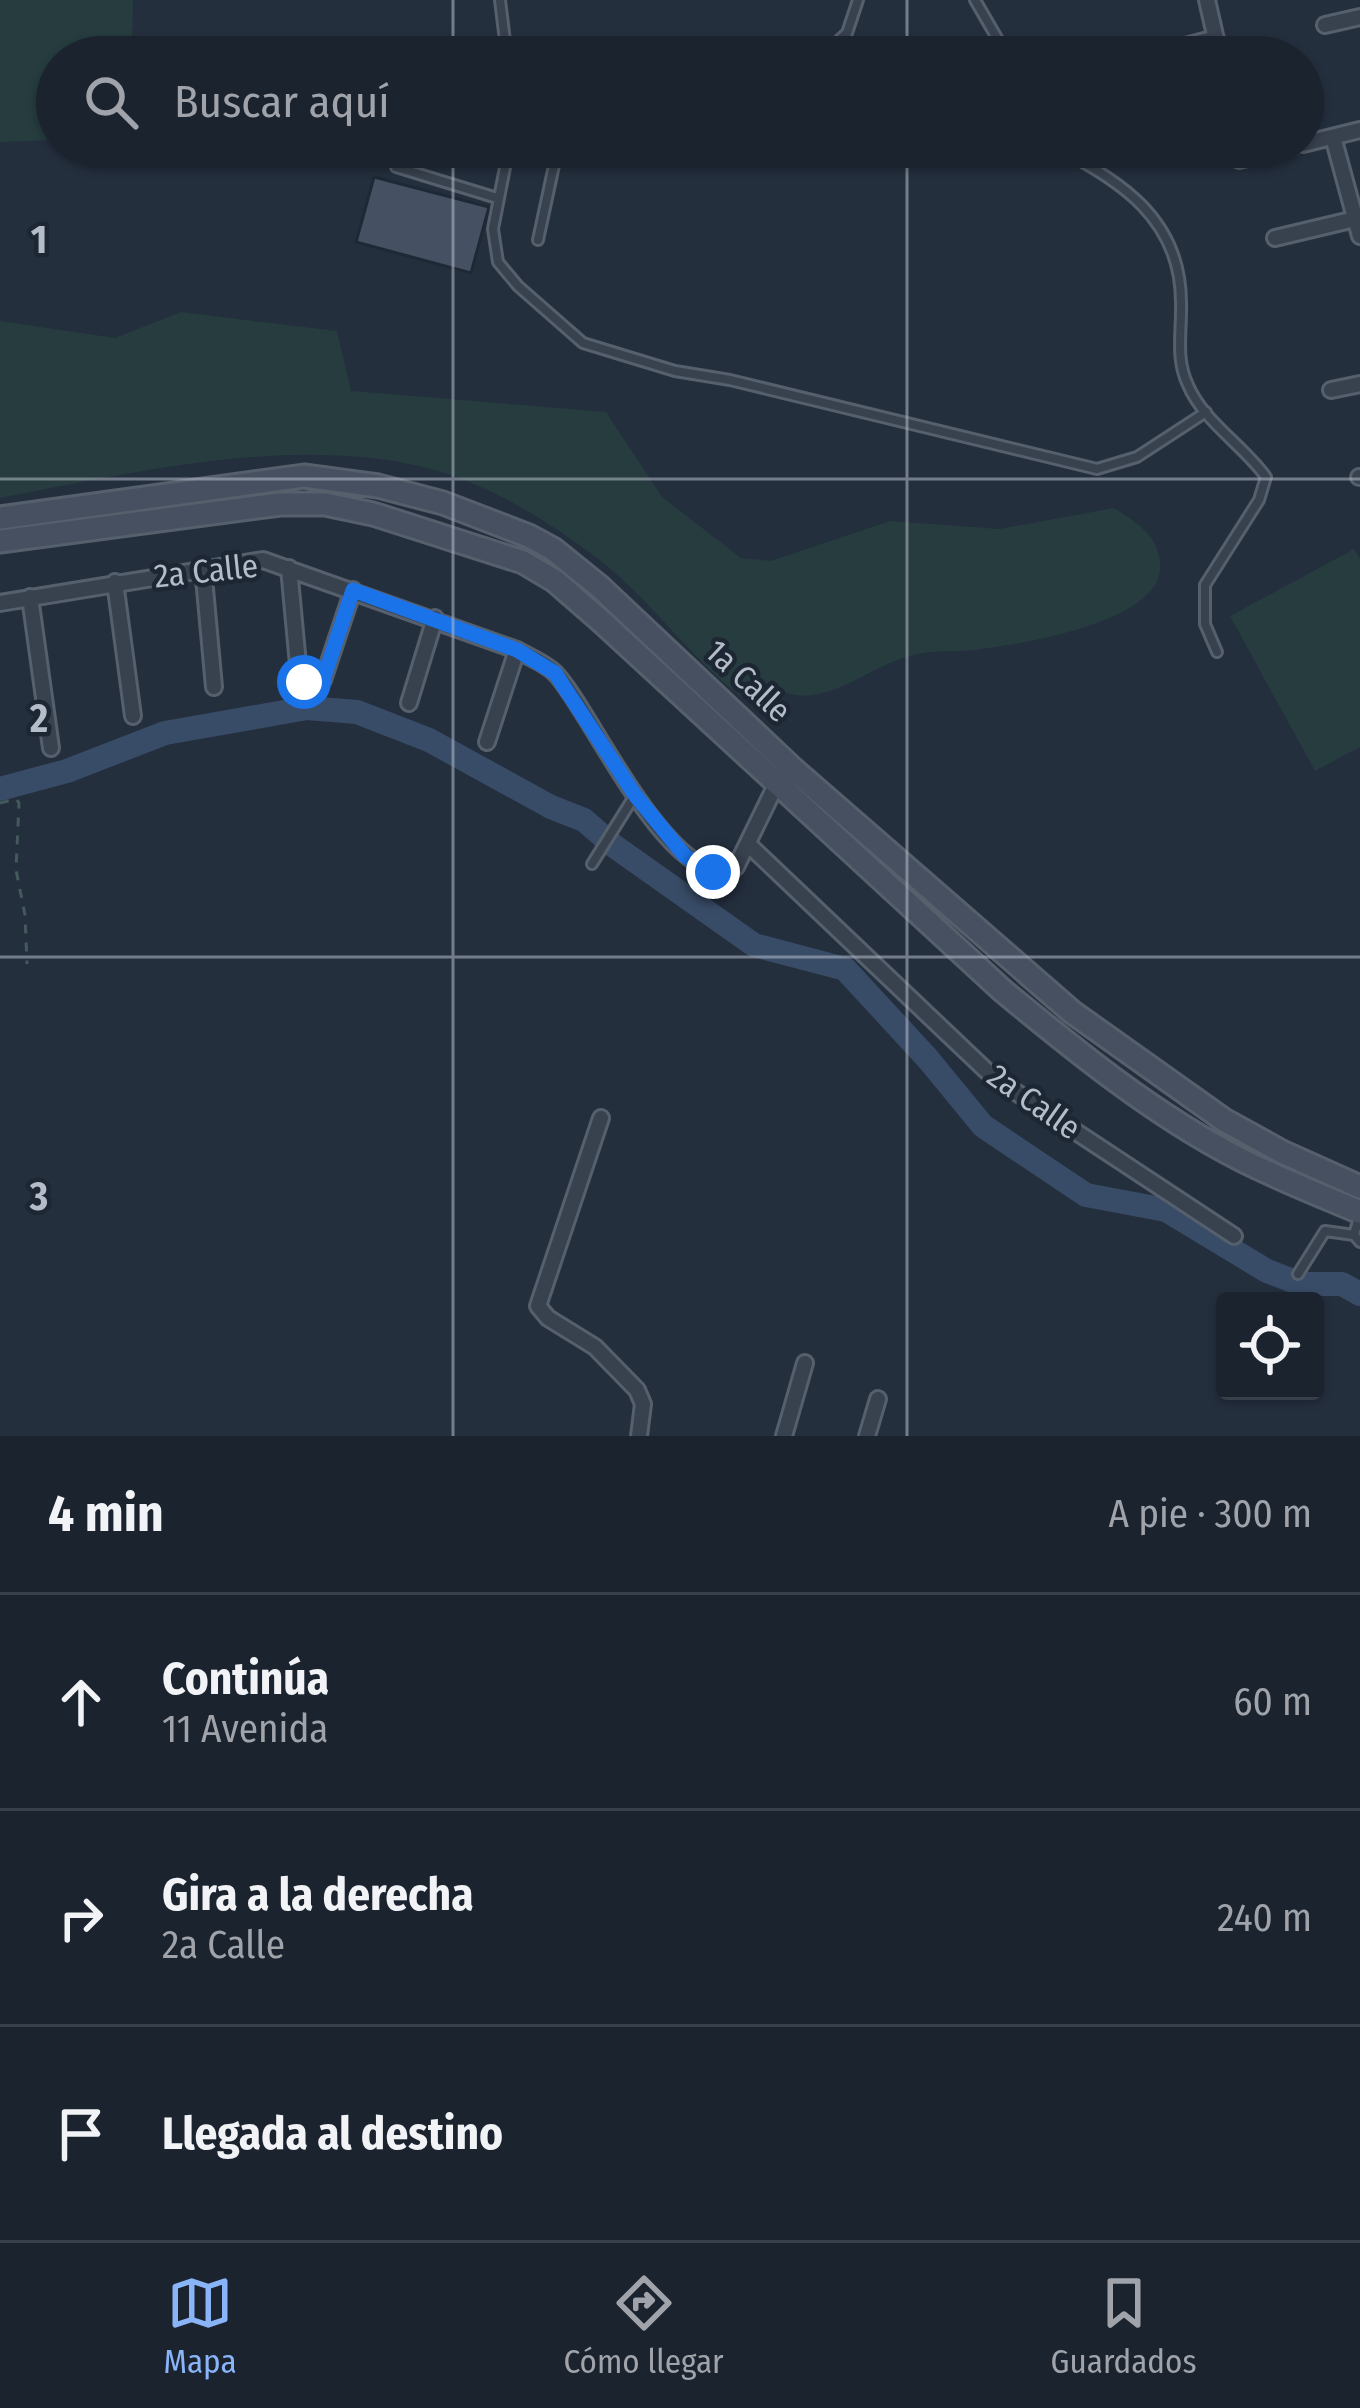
<!DOCTYPE html>
<html lang="es">
<meta charset="utf-8">
<style>
:root{--surface:#1b232e;--page:#282f3a;--text:#f1f3f6;--muted:#a0a4aa;--line:#39404a;--accent:#8ab4f8}
body{margin:0;font-family:"Fira Sans Condensed",sans-serif;background:var(--page);color:var(--text)}
.controls{position:absolute;right:36px;bottom:36px;display:grid;overflow:hidden;border-radius:12px;box-shadow:0 3px 9px #0004}
.controls button{width:108px;height:108px;display:grid;place-items:center;padding:0;border:0;border-bottom:3px solid var(--line);background:var(--surface);color:var(--text);font:60px sans-serif}
.stop{position:absolute;width:36px;height:36px;margin:-27px;border:9px solid #1a73e8;border-radius:50%;background:#fff}
.stop.end{background:#1a73e8;border-color:#fff;box-shadow:0 3px 12px #0008}
.list{margin:0;padding:0;list-style:none}
h2{display:flex;justify-content:space-between;align-items:center;height:156px;margin:0;padding:0 48px;font-size:51px}
h2 small{font-size:39px;font-weight:400;color:var(--muted)}
.list li{display:grid;grid-template-columns:78px 1fr auto;gap:36px;align-items:center;box-sizing:border-box;height:216px;padding:0 48px;border-top:3px solid var(--line)}
.list b{display:block;font-size:45px;white-space:nowrap}
.list p{margin:0;font-size:39px;white-space:nowrap;color:var(--muted)}
.list em{font-size:39px;font-style:normal;color:var(--muted)}
.icon{flex:none;width:66px;height:66px;fill:none;stroke:currentColor;stroke-width:2;stroke-linecap:round;stroke-linejoin:round}
.map{position:relative;flex:none;width:1360px;height:1436px;overflow:hidden}
.search{position:absolute;background:var(--surface);box-shadow:0 3px 9px #0004;left:36px;right:36px;top:36px;height:132px;display:flex;align-items:center;gap:30px;box-sizing:border-box;padding:0 42px;border-radius:66px;color:var(--muted);font-size:45px}
.sheet{height:804px;background:var(--surface)}
nav{display:flex;justify-content:space-around;align-items:center;box-sizing:border-box;height:168px;border-top:3px solid var(--line);background:var(--surface);font-size:33px;color:var(--muted)}
nav a{display:grid;justify-items:center;gap:6px}
nav .on{color:var(--accent)}
.map>svg:first-child{display:block}
</style>
<div class="map">
<svg width="1360" height="1436" viewBox="0 0 1360 1436">
<rect width="100%" height="100%" fill="#242f3e"/>
<!-- green -->
<path fill="#263c3f" d="M 0,0 L 133,0 L 132,57 L 57,57 L 57,140 L 0,142 Z
M 181,312 L 337,331 L 351,391 L 606,412 L 662,497 L 741,558 L 771,561 L 890,521 L 999,529 L 1114,508 C 1138,523 1162,538 1160,570 C 1155,624 1016,645 974,650 C 955,652 936,650 918,654 C 868,663 824,716 773,687 L 743,698 C 689,658 651,599 597,558 C 544,518 484,481 419,466 C 286,436 131,473 0,498 L 0,321 L 115,338 Z
M 1354,549 L 1360,559 L 1360,747 L 1315,771 L 1230,616 Z"/>
<g fill="none" stroke-linecap="round" stroke-linejoin="round">
<!-- river -->
<path stroke="#394c67" stroke-width="24" d="M 0,789 L 67,771 L 165,733 L 307,708 L 357,712 L 429,740 L 551,807 L 584,820 L 614,846 L 754,945 L 845,969 L 928,1059 L 983,1126 L 1086,1195 L 1166,1210 L 1267,1271 L 1301,1284 L 1342,1284 L 1360,1294"/>
</g>
<!-- building -->
<path fill="#455162" stroke="#1f2835" stroke-width="3" d="M 374,177 L 489,207 L 471,273 L 356,242 Z"/>
<g fill="none" stroke-linecap="round" stroke-linejoin="round">
<defs>
<path id="service" d="M 500,0 L 507,57
M 975,0 L 1008,57
M 821,57 L 847,33 L 858,0
M 509,147 L 493,229 L 498,262 L 518,286 L 583,343 L 675,371 L 730,380 L 1097,469 L 1137,457 L 1206,412
M 1054,147 C 1121,180 1181,220 1181,302 C 1182,331 1175,358 1188,385 C 1203,421 1243,445 1266,477 L 1259,500 L 1205,585 L 1205,624 L 1217,652
M 396,167 L 497,198
M 538,240 L 558,147
M 592,864 L 635,795
M 1360,1214 L 1354,1235 L 1360,1242
M 1298,1274 L 1325,1231 L 1354,1235"/>
<path id="minor" d="M 1207,0 L 1220,57
M 1325,25 L 1360,17
M 1143,57 L 1216,38
M 1333,137 L 1360,236
M 1303,144 L 1360,130
M 1239,160 L 1292,147
M 1275,238 L 1355,219
M 1331,390 L 1360,384
M 1359,477 L 1360,477
M 203,567 L 214,687
M 289,568 L 299,675 L 307,684 L 315,685 L 323,680 L 353,590
M 115,582 L 133,716
M 30,597 L 51,748
M 0,603 L 263,560 L 517,650 C 529,657 547,664 556,674 C 591,711 674,899 736,867 L 776,785
M 409,703 L 435,618
M 487,742 L 517,650
M 749,845 L 993,1077 L 1234,1236
M 601,1118 L 538,1306 L 548,1318 L 595,1347 L 637,1390 L 643,1404 L 639,1436
M 784,1436 L 805,1363
M 867,1436 L 878,1399"/>
<path id="secondary" d="M 0,518 L 304,476 L 378,486 L 443,503 L 529,536 L 553,549 L 600,587 L 793,769 L 1072,1012 L 1224,1120 L 1282,1152 L 1360,1187
M 0,541 L 280,504 L 325,504 L 373,514 L 523,562 L 555,581 L 601,621 L 1003,991 C 1077,1052 1154,1115 1240,1159 C 1279,1179 1320,1195 1360,1212"/>
</defs>
<!-- service casing -->
<use href="#service" stroke="#565f6c" stroke-width="14"/>
<!-- minor casing -->
<use href="#minor" stroke="#565f6c" stroke-width="20"/>
<!-- secondary casing -->
<use href="#secondary" stroke="#565f6c" stroke-width="27"/>
<!-- path -->
<path stroke="#44595c" stroke-width="3" stroke-dasharray="9 9" stroke-linecap="butt" d="M 0,803 L 16,799 L 19,803 L 16,870 L 25,915 L 27,964"/>
<!-- service -->
<use href="#service" stroke="#38414e" stroke-width="8"/>
<!-- minor -->
<use href="#minor" stroke="#38414e" stroke-width="14"/>
<!-- secondary -->
<use href="#secondary" stroke="#465061" stroke-width="21"/>
</g>
<g fill="none" stroke-linecap="round" stroke-linejoin="round">
<!-- route -->
<path stroke="#1a73e8" stroke-width="15" d="M 304,682 L 312,685 L 323,680 L 353,590 L 517,650 L 555,673 L 635,795 L 685,856 L 713,872"/>
</g>
<!-- grid -->
<path fill="none" stroke="#b4bcc9" stroke-width="3" stroke-opacity="0.55" d="M 453,0 L 453,57M 907,0 L 907,57M 453,147 L 453,1436M 907,147 L 907,1436M 0,479 L 1360,479M 0,957 L 1360,957"/>
<g text-anchor="middle" dominant-baseline="central" stroke-width="9" stroke-linejoin="round" paint-order="stroke">
<!-- street labels -->
<g font-size="33" fill="#b4bcc9" stroke="#1d2633">
<text transform="translate(206 571) rotate(-6)">2a Calle</text>
<text transform="translate(748 681) rotate(43)">1a Calle</text>
<text transform="translate(1034 1102) rotate(35)">2a Calle</text>
</g>
</g>
<g font-size="39" text-anchor="middle" font-weight="bold" fill="#b4bcc9" stroke="#1d2633" stroke-width="9" stroke-linejoin="round" paint-order="stroke">
<text x="39" y="253">1</text>
<text x="39" y="732">2</text>
<text x="39" y="1210">3</text>
</g>
</svg>
<div class="controls">
<button><svg class="icon" aria-label="locate" viewBox="0 0 24 24"><circle cx="12" cy="12" r="6"/><path d="M12 2v4M12 18v4M2 12h4M18 12h4"/></svg></button>
</div>
<div class="stop" style="left:304px;top:682px"></div>
<div class="stop end" style="left:713px;top:872px"></div>
<div class="search"><svg class="icon" aria-label="search" viewBox="0 0 24 24"><circle cx="10" cy="10" r="6"/><path d="M15 15l6 6"/></svg>Buscar aquí</div>
</div>
<section class="sheet">
<h2>4 min<small>A pie · 300 m</small></h2>
<ul class="list">
<li><svg class="icon" aria-label="ahead" viewBox="0 0 24 24"><path d="M12 20V5M6 11l6-6 6 6"/></svg><div><b>Continúa</b><p>11 Avenida</p></div><em>60 m</em></li>
<li><svg class="icon" aria-label="right" viewBox="0 0 24 24"><path d="M7 20v-9h11M14 6l5 5-5 5"/></svg><div><b>Gira a la derecha</b><p>2a Calle</p></div><em>240 m</em></li>
<li><svg class="icon" aria-label="arrive" viewBox="0 0 24 24"><path d="M6 21V4h12l-3 4 3 4H6"/></svg><div><b>Llegada al destino</b></div></li>
</ul>
</section>
<nav>
<a class="on"><svg class="icon" aria-label="map" viewBox="0 0 24 24"><path d="M3 6l6-2 6 2 6-2v14l-6 2-6-2-6 2zM9 4v14M15 6v14"/></svg>Mapa</a>
<a><svg class="icon" aria-label="directions" viewBox="0 0 24 24"><path d="M12 3l9 9-9 9-9-9zM9 14v-3h6M13 9l2 2-2 2"/></svg>Cómo llegar</a>
<a><svg class="icon" aria-label="saved" viewBox="0 0 24 24"><path d="M7 4h10v16l-5-4-5 4z"/></svg>Guardados</a>
</nav>
